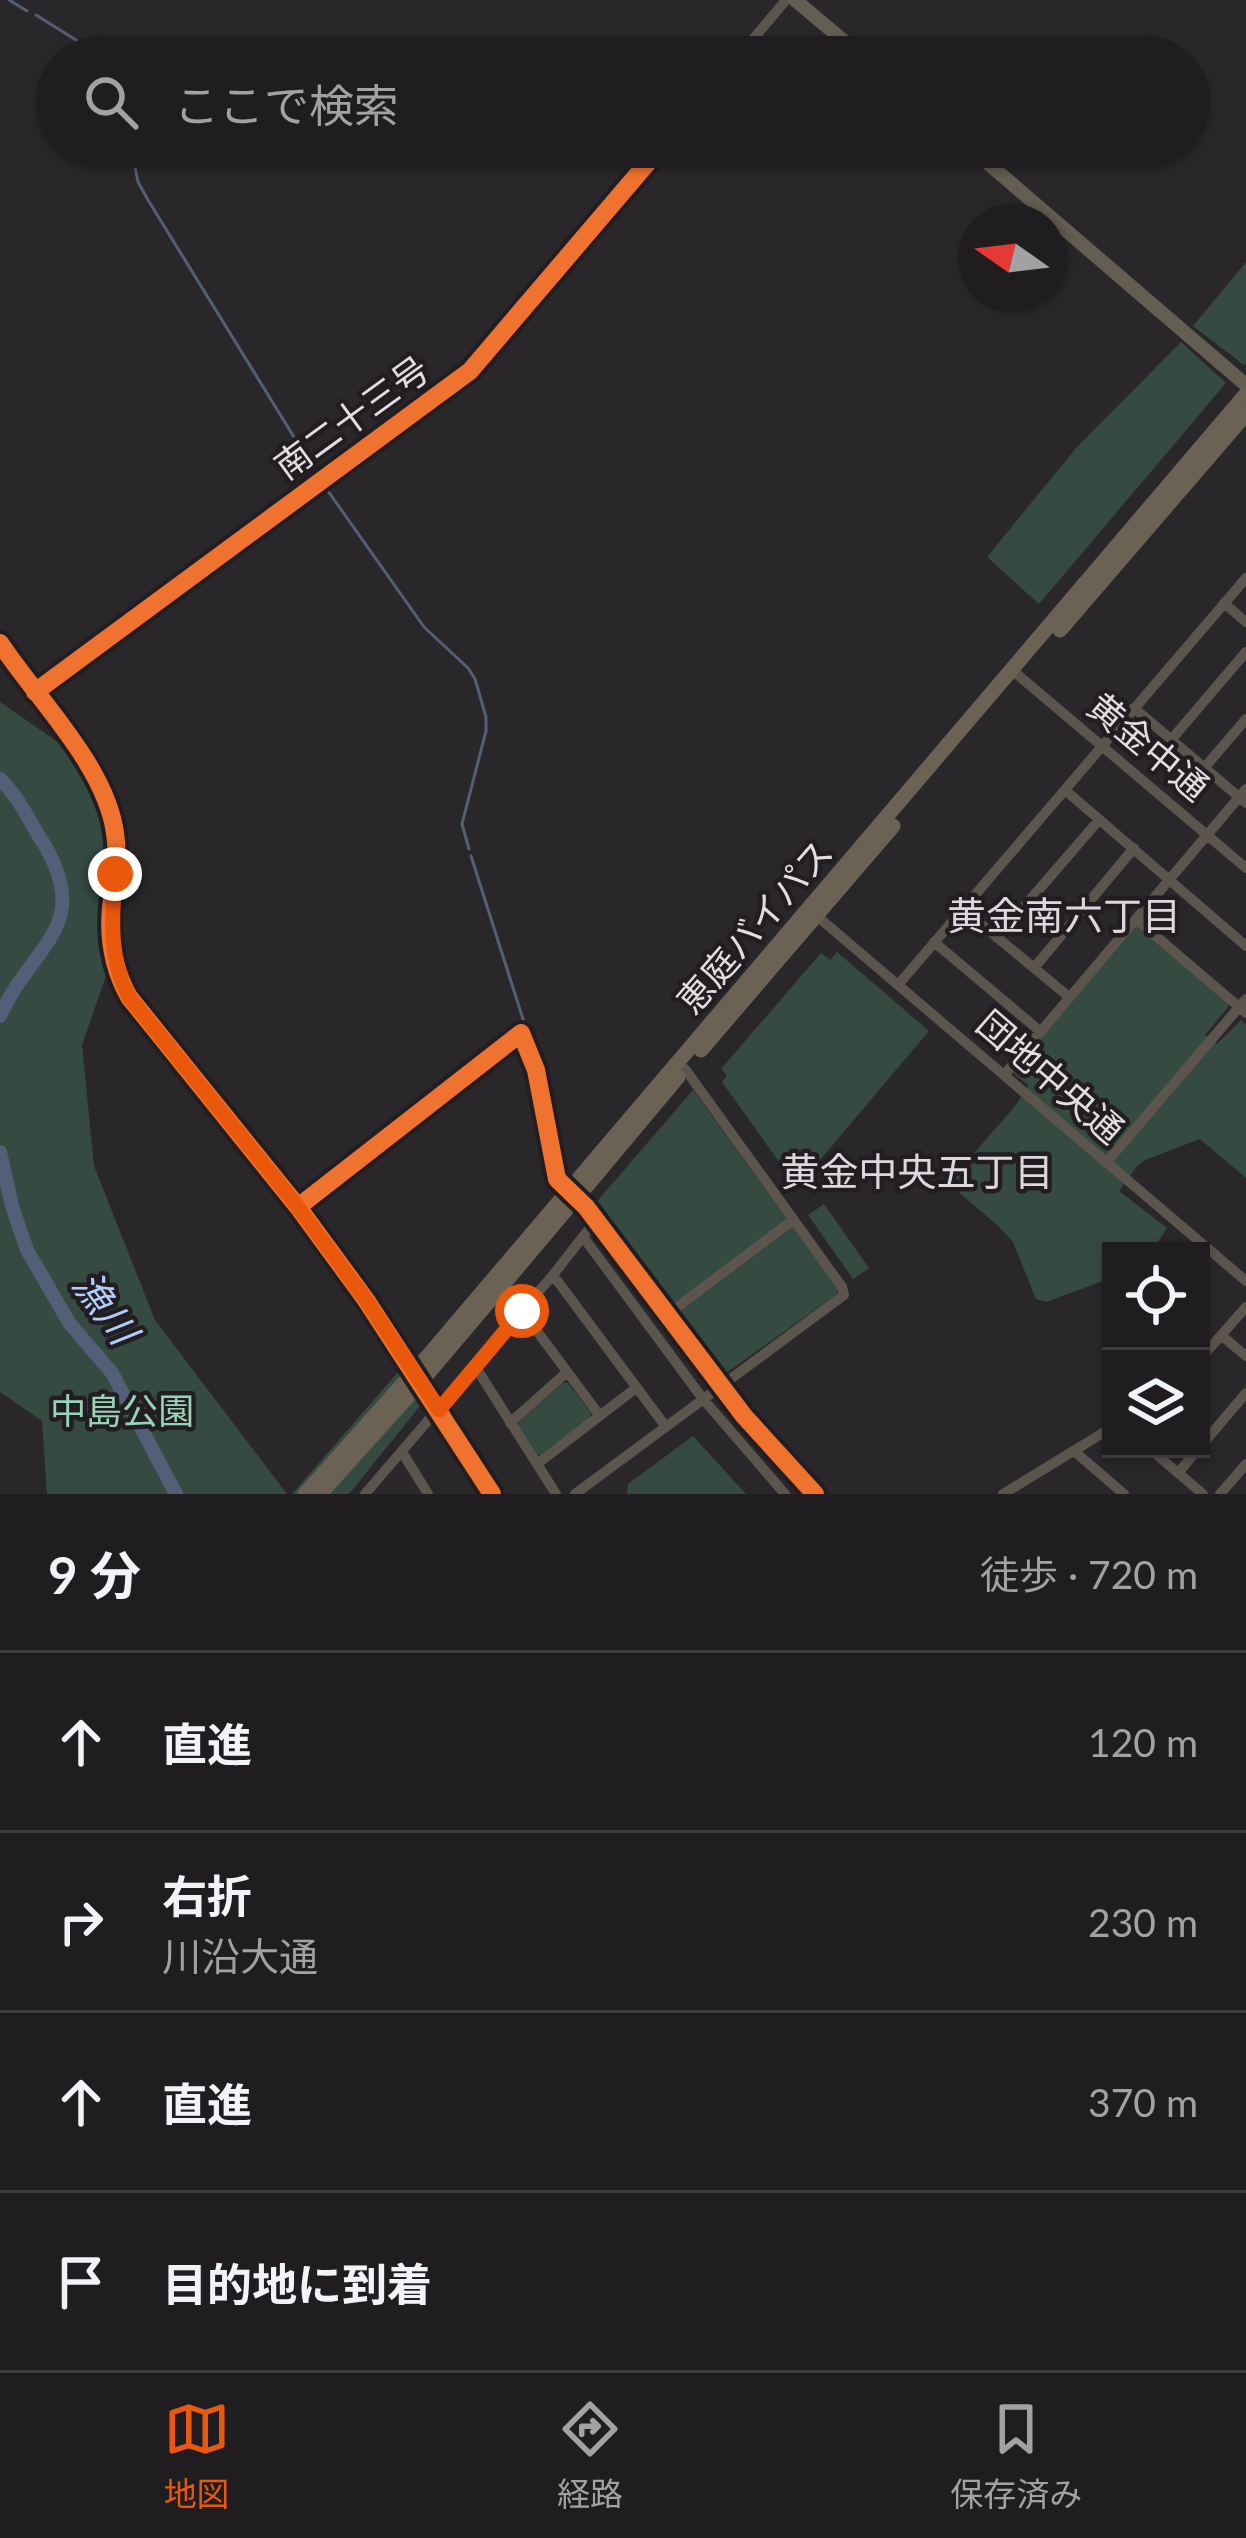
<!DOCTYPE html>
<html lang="ja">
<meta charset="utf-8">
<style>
:root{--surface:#201d20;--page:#2d2a2d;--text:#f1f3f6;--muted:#a2a2a5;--line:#3d3b3e;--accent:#ea580c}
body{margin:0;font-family:Lato,"Noto Sans JP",sans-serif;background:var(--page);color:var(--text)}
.controls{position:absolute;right:36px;bottom:36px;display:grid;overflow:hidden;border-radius:0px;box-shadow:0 3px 9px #0004}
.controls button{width:108px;height:108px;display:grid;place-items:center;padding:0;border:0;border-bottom:3px solid var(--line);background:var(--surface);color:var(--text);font:60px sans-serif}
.compass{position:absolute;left:958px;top:204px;width:108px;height:108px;border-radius:50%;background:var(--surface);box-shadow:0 3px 9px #0004;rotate:284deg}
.stop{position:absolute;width:36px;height:36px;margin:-27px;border:9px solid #ea580c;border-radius:50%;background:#fff}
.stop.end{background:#ea580c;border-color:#fff;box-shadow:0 3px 12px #0008}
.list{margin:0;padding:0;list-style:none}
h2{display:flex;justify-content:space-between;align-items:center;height:156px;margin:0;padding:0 48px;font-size:51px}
h2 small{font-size:39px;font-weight:400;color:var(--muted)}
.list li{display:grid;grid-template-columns:78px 1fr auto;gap:36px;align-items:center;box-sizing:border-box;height:180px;padding:0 48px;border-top:3px solid var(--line)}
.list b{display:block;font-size:45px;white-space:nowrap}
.list p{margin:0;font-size:39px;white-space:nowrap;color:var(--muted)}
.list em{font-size:39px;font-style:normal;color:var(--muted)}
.icon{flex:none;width:66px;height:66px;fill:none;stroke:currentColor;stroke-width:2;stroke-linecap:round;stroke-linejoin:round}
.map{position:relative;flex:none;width:1246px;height:1494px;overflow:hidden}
.search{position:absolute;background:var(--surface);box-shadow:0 3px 9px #0004;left:36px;right:36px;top:36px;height:132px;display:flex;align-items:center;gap:30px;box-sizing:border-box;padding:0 42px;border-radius:66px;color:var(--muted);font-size:45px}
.sheet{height:876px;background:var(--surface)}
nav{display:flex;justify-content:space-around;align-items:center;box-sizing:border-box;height:168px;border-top:3px solid var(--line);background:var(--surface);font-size:33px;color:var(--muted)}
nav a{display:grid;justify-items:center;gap:6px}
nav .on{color:var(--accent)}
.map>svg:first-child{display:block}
</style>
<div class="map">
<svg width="1246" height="1494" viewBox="0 0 1246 1494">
<rect width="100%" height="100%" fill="#2a272a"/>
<!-- green -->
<path fill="#354b41" d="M 1246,262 L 1246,362 L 1244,365 L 1193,326 Z
M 1181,342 L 1226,383 L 1039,604 L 987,557 L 1076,448 Z
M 0,702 L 62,745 L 95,795 L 108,841 L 102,924 L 108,970 L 82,1045 L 94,1166 L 155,1320 L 287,1494 L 47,1494 L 42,1421 L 0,1392 Z
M 1138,925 L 1228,1001 L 1228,1007 L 1205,1035 L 1217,1044 L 1241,1020 L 1246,1025 L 1246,1178 L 1200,1139 L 1145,1160 L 1137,1166 L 1119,1191 L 1167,1228 L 1152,1251 L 1111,1251 L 1111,1278 L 1046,1302 L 1036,1299 L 1013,1242 L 997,1225 L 948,1183 L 1016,1105 L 1028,1085 L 1012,1072 Z
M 837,952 L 929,1031 L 797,1187 L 722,1082 L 727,1075 L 721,1069 L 821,953 L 830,960 Z
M 693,1090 L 838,1289 L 837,1294 L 722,1376 L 594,1205 Z
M 824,1204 L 869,1268 L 853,1279 L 808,1215 Z
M 399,1371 L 424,1401 L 349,1494 L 292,1494 Z
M 567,1382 L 591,1413 L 590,1418 L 540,1455 L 536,1454 L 518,1427 L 519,1422 L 563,1383 Z
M 693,1436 L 746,1494 L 627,1494 L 628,1484 Z"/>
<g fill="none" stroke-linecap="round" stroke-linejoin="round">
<!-- stream -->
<path stroke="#525f76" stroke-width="3" d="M 9,0 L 27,11
M 36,15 L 76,40 L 95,57
M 131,147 L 138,182 L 148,200 L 318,476
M 323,484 L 424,627 L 468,668 L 475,679 L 486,717 L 486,731 L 462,824 L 469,849
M 471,856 L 530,1041"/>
<!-- river -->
<path stroke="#525f76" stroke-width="14" d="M 0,779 C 19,797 28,819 42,841 C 95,927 32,944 0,1016
M 0,1152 L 12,1206 L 27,1250 L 70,1324 L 112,1373 L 176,1494"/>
<!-- minor -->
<path stroke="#5b554e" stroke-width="10" d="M 738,57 L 786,0
M 1224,603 L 1246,622
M 0,643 C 37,699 106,766 115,833 C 119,857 114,882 111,907 C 108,938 114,970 129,997 L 298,1207 L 366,1300 L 492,1494
M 1012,670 L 1246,868
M 35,692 L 470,371 L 661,147
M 1134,708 L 1246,803
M 1171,740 L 1246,652
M 1205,767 L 1246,719
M 1065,790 L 1246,946
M 963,909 L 1069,997
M 811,911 L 1246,1281
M 1136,919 L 1246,1013
M 997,938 L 1099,820
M 934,942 L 1041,1032
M 1034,968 L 1134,848
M 898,985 L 1246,578
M 1004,1075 L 1246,789
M 1106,1163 L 1246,999
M 298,1207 L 521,1033 L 536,1070 L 557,1179 L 586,1207 L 744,1416 L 815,1494
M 584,1238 L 703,1399 L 785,1494
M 553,1275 L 666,1427
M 522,1311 L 600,1416
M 668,1314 L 793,1220
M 1222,1336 L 1246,1356
M 1201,1358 L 1246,1307
M 475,1366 L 556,1494
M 510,1423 L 566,1373
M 1201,1446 L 1246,1393
M 1150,1449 L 1203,1494
M 1074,1451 L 1124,1494
M 402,1452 L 428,1494
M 537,1464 L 636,1388
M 1178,1473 L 1198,1449
M 365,1494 L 553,1275 L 596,1220
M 575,1494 L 844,1295 L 842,1287 L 685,1069
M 1003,1494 L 1111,1428
M 1220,1494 L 1246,1464"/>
<!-- major -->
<path stroke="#645d51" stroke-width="14" d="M 795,0 L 863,57
M 969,147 L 1246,385"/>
<!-- highway -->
<path stroke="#6b6254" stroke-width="15" d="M 1060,630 L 1246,414
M 701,1050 L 893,826
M 586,1187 L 678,1077
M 305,1494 L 427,1357 L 1246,394
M 320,1494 L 420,1383 L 566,1210"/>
<defs>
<path id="cycleway" d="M 0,643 C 37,699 106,766 115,833 C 119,857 114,882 111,907 C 108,938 114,970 129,997 L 298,1207 L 366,1300 L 492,1494
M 35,692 L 470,371 L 661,147
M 298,1207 L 521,1033 L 536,1070 L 557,1179 L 586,1207 L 744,1416 L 815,1494"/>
</defs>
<!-- cycleway casing -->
<use href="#cycleway" stroke="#221d21" stroke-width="26"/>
<!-- cycleway -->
<use href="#cycleway" stroke="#ef722f" stroke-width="18"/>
</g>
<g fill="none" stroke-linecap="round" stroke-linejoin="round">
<!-- route -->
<path stroke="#ea580c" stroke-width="15" d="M 115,874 C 112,918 108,956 129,997 L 298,1207 L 366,1300 L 439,1410 L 522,1311"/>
</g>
<g text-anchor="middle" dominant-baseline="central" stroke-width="9" stroke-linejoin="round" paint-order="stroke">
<!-- street labels -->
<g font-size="36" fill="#e1dde0" stroke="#221d21">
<text transform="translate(351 417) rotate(-36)">南二十三号</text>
<text transform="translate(1149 746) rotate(40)">黄金中通</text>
<text transform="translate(754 926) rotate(-49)">恵庭バイパス</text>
<text transform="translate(1051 1076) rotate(41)">団地中央通</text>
</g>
<!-- park labels -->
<g font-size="36" fill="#98d3b7" stroke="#221d21">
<text x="122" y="1410">中島公園</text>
</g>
<!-- neighbourhood labels -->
<g font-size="39" fill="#ded7dd" stroke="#221d21">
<text x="1064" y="915">黄金南六丁目</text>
<text x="917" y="1171">黄金中央五丁目</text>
</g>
<!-- water labels -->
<g font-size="39" font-style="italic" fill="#b0cdfb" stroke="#221d21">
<text transform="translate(106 1307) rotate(54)">漁川</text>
</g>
</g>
</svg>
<div class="controls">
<button><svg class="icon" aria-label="locate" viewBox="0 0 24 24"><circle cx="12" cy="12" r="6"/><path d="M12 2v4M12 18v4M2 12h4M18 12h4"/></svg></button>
<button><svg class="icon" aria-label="layers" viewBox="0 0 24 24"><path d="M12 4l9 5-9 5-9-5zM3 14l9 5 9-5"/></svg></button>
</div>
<svg class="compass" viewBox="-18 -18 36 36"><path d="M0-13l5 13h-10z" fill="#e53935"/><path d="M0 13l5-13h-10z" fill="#a2a2a5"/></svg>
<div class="stop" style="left:522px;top:1311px"></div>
<div class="stop end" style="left:115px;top:874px"></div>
<div class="search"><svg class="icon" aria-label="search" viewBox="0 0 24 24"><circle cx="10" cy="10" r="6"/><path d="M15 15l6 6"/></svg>ここで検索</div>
</div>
<section class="sheet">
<h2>9 分<small>徒歩 · 720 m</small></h2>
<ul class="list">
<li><svg class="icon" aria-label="ahead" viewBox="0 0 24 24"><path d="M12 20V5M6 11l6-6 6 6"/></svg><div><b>直進</b></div><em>120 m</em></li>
<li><svg class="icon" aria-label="right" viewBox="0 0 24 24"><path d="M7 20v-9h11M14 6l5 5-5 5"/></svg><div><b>右折</b><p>川沿大通</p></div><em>230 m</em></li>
<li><svg class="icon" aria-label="ahead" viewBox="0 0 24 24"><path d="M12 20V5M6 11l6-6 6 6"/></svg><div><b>直進</b></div><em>370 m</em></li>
<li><svg class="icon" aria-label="arrive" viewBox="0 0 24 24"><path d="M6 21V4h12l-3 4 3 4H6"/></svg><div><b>目的地に到着</b></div></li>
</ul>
</section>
<nav>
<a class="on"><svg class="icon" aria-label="map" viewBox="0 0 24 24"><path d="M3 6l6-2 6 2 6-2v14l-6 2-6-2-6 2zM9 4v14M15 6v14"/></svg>地図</a>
<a><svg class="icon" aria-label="directions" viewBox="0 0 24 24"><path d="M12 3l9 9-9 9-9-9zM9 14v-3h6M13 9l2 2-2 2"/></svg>経路</a>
<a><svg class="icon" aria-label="saved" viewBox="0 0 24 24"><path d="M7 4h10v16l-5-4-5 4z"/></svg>保存済み</a>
</nav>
